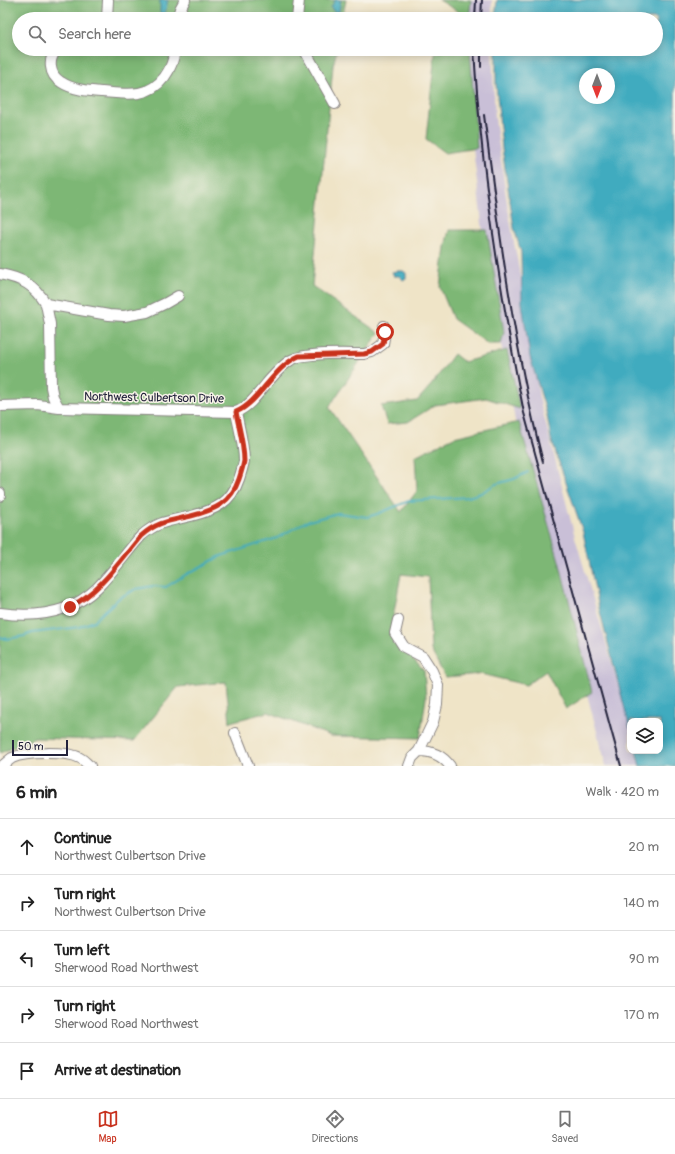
<!DOCTYPE html>
<meta charset="utf-8">
<style>
:root{--surface:#fff;--page:#f6f6f6;--text:#222;--muted:#767676;--line:#e0e0e0;--accent:#c8321e}
body{margin:0;font-family:Pangolin,sans-serif;background:var(--page);color:var(--text)}
.controls{position:absolute;right:12px;bottom:12px;display:grid;overflow:hidden;border-radius:8px;box-shadow:0 2px 10px #0003}
.controls button{width:36px;height:36px;display:grid;place-items:center;padding:0;border:0;border-bottom:1px solid var(--line);background:var(--surface);color:var(--text);font:20px sans-serif}
.compass{position:absolute;left:579px;top:68px;width:36px;height:36px;border-radius:50%;background:var(--surface);box-shadow:0 2px 10px #0003;rotate:180deg}
.scale{position:absolute;left:12px;bottom:10px;width:56px;box-sizing:border-box;padding-left:4px;border:2px solid #22223b;border-top:0;font-size:11px;line-height:14px;white-space:nowrap;color:#22223b;-webkit-text-stroke:3px #f7f3e8;paint-order:stroke}
.stop{position:absolute;width:12px;height:12px;margin:-9px;border:3px solid #c8321e;border-radius:50%;background:#fff}
.stop.end{background:#c8321e;border-color:#fff;box-shadow:0 1px 4px #0008}
.list{margin:0;padding:0;list-style:none}
h2{display:flex;justify-content:space-between;align-items:center;height:52px;margin:0;padding:0 16px;font-size:17px}
h2 small{font-size:13px;font-weight:400;color:var(--muted)}
.list li{display:grid;grid-template-columns:26px 1fr auto;gap:12px;align-items:center;box-sizing:border-box;height:56px;padding:0 16px;border-top:1px solid var(--line)}
.list b{display:block;font-size:15px;white-space:nowrap}
.list p{margin:0;font-size:13px;white-space:nowrap;color:var(--muted)}
.list em{font-size:13px;font-style:normal;color:var(--muted)}
.icon{flex:none;width:22px;height:22px;fill:none;stroke:currentColor;stroke-width:2;stroke-linecap:round;stroke-linejoin:round}
.map{position:relative;flex:none;width:675px;height:766px;overflow:hidden}
.search{position:absolute;background:var(--surface);box-shadow:0 2px 10px #0003;left:12px;right:12px;top:12px;height:44px;display:flex;align-items:center;gap:10px;box-sizing:border-box;padding:0 14px;border-radius:22px;color:var(--muted);font-size:15px}
.sheet{height:332px;background:var(--surface)}
nav{display:flex;justify-content:space-around;align-items:center;box-sizing:border-box;height:56px;border-top:1px solid var(--line);background:var(--surface);font-size:11px;color:var(--muted)}
nav a{display:grid;justify-items:center;gap:2px}
nav .on{color:var(--accent)}
.map>svg:first-child{display:block}
</style>
<div class="map">
<svg width="675" height="766" viewBox="0 0 675 766">
<rect width="100%" height="100%" fill="#f7f3e8"/>
<filter id="ink" filterUnits="userSpaceOnUse"><feTurbulence type="fractalNoise" baseFrequency=".025" numOctaves="2"/><feDisplacementMap in="SourceGraphic" scale="8" xChannelSelector="R" yChannelSelector="G"/><feConvolveMatrix kernelMatrix="1 2 1 2 8 2 1 2 1" color-interpolation-filters="sRGB"/></filter>
<filter id="wash" filterUnits="userSpaceOnUse"><feTurbulence type="fractalNoise" baseFrequency=".012" numOctaves="4" result="noise"/><feDisplacementMap in="SourceGraphic" scale="16" xChannelSelector="R" yChannelSelector="G"/><feGaussianBlur stdDeviation="0.9" result="paint"/><feColorMatrix in="noise" values="0 0 0 0 0 0 0 0 0 0 0 0 0 0 0 0 0 1.4 0 .05"/><feComposite in="paint" operator="in"/></filter>
<g filter="url(#wash)">
<rect width="100%" height="100%" fill="#efe4c7"/>
<!-- industrial -->
<path fill="#c9bfd7" d="M 465,0 L 492,0 L 492,19 L 463,19 Z
M 463,49 L 492,49 L 495,118 L 507,203 L 527,314 L 539,397 L 575,537 L 630,725 L 630,751 L 638,751 L 642,766 L 606,766 L 516,426 L 487,266 L 470,123 Z"/>
<!-- forest -->
<path fill="#7db775" stroke="#506c58" d="M 0,0 L 346,0 L 342,19 L 19,19 L 19,49 L 337,49 L 333,66 L 312,286 L 379,333 L 329,407 L 401,512 L 417,491 L 415,456 L 454,437 L 519,422 L 559,561 L 592,692 L 566,709 L 546,671 L 526,685 L 481,674 L 445,677 L 431,650 L 428,577 L 401,574 L 390,634 L 424,671 L 426,698 L 420,738 L 331,736 L 268,712 L 230,722 L 226,682 L 178,687 L 134,741 L 35,738 L 0,753 Z
M 439,0 L 471,0 L 469,18 Z
M 446,49 L 470,49 L 477,148 L 445,153 L 426,139 L 435,54 Z
M 449,230 L 487,230 L 504,332 L 501,344 L 488,344 L 453,319 L 440,287 L 445,247 Z
M 507,350 L 520,409 L 486,398 L 435,405 L 408,422 L 387,424 L 381,406 L 417,401 L 432,384 L 454,354 L 464,362 Z"/>
<!-- water -->
<path fill="#3fabbf" stroke="#30667d" fill-rule="evenodd" d="M 160,0 L 168,0 L 165,14 L 160,13 Z
M 335,0 L 341,0 L 339,12 L 333,11 L 331,7 Z
M 497,0 L 675,0 L 675,766 L 640,766 L 636,751 L 660,751 L 660,721 L 630,721 L 630,729 L 599,608 L 583,532 L 551,439 L 547,415 L 530,357 L 522,303 L 521,252 L 514,228 L 502,148 L 496,84 L 496,49 L 656,49 L 656,19 L 495,19 ZM 585,74 L 609,74 L 609,98 L 585,98 Z
M 397,271 L 403,271 L 406,273 L 406,278 L 403,280 L 399,276 L 394,276 L 392,272 Z"/>
<g fill="none" stroke-linecap="round" stroke-linejoin="round">
<!-- stream -->
<path stroke="#3fabbf" stroke-width="2" d="M 0,637 L 7,639 L 24,636 L 32,633 L 79,627 L 94,621 L 119,598 L 136,589 L 153,586 L 166,587 L 185,575 L 221,556 L 277,538 L 305,522 L 338,513 L 367,517 L 377,514 L 409,501 L 468,497 L 481,493 L 496,484 L 514,479 L 528,472"/>
</g>
</g>
<g filter="url(#ink)">
<g fill="none" stroke-linecap="round" stroke-linejoin="round">
<defs>
<path id="minor" d="M 107,19 L 108,0
M 177,19 L 180,9 L 185,0
M 297,19 L 299,0
M 58,49 C 47,58 49,75 61,82 C 73,90 89,91 102,92 C 114,93 127,95 139,93 C 161,89 173,69 175,49
M 304,49 L 335,104
M 0,274 C 21,278 35,285 46,304 L 109,315 L 124,316 L 147,312 L 166,303 L 178,296
M 46,304 L 50,324 L 51,387 L 53,397 L 59,408
M 0,406 L 38,405 L 59,408 L 236,412 C 249,407 258,394 267,383 C 274,375 282,365 291,360 C 306,352 347,354 364,354 L 372,352 L 383,344 L 385,332 L 384,326
M 0,493 L 0,496
M 0,613 C 35,618 71,613 97,588 C 113,572 126,553 141,536 C 158,521 170,521 191,516 C 215,510 231,503 239,479 C 241,473 243,467 244,461 C 244,445 239,428 236,412
M 398,620 L 395,633 L 404,647 L 423,657 L 432,671 L 438,685 L 437,705 L 433,722 L 419,751
M 235,733 L 248,766
M 2,766 C 5,764 9,760 12,758 C 25,752 67,751 80,758 C 84,760 87,764 90,766
M 409,766 L 412,758 L 419,751 C 432,751 442,755 450,766"/>
</defs>
<!-- minor casing -->
<use href="#minor" stroke="#888381" stroke-width="12"/>
<!-- minor -->
<use href="#minor" stroke="#fff" stroke-width="10"/>
<!-- rail -->
<path stroke="#22223b" stroke-width="2" d="M 475,19 L 476,0
M 481,19 L 482,0
M 474,49 C 481,171 500,293 524,413 L 621,766
M 481,49 L 481,67
M 484,115 C 499,231 514,348 543,462"/>
</g>
</g>
<g fill="none" stroke-linecap="round" stroke-linejoin="round" filter="url(#ink)">
<!-- route -->
<path stroke="#c8321e" stroke-width="5" d="M 70,607 C 101,591 119,562 141,536 C 158,521 170,521 191,516 C 215,510 231,503 239,479 C 241,473 243,467 244,461 C 244,445 239,428 236,412 C 260,402 272,368 299,356 L 364,354 L 372,352 L 383,344 L 385,332"/>
</g>
<g text-anchor="middle" dominant-baseline="central" stroke-width="3" stroke-linejoin="round" paint-order="stroke">
<!-- street labels -->
<g font-size="12" fill="#22223b" stroke="#f7f3e8">
<text transform="translate(154 398) rotate(1)">Northwest Culbertson Drive</text>
</g>
</g>
</svg>
<div class="controls">
<button><svg class="icon" aria-label="layers" viewBox="0 0 24 24"><path d="M12 4l9 5-9 5-9-5zM3 14l9 5 9-5"/></svg></button>
</div>
<svg class="compass" viewBox="-18 -18 36 36"><path d="M0-13l5 13h-10z" fill="#e53935"/><path d="M0 13l5-13h-10z" fill="#767676"/></svg>
<div class="scale">50 m</div>
<div class="stop" style="left:385px;top:332px"></div>
<div class="stop end" style="left:70px;top:607px"></div>
<div class="search"><svg class="icon" aria-label="search" viewBox="0 0 24 24"><circle cx="10" cy="10" r="6"/><path d="M15 15l6 6"/></svg>Search here</div>
</div>
<section class="sheet">
<h2>6 min<small>Walk · 420 m</small></h2>
<ul class="list">
<li><svg class="icon" aria-label="ahead" viewBox="0 0 24 24"><path d="M12 20V5M6 11l6-6 6 6"/></svg><div><b>Continue</b><p>Northwest Culbertson Drive</p></div><em>20 m</em></li>
<li><svg class="icon" aria-label="right" viewBox="0 0 24 24"><path d="M7 20v-9h11M14 6l5 5-5 5"/></svg><div><b>Turn right</b><p>Northwest Culbertson Drive</p></div><em>140 m</em></li>
<li><svg class="icon" aria-label="left" viewBox="0 0 24 24"><path d="M17 20v-9H6M10 6l-5 5 5 5"/></svg><div><b>Turn left</b><p>Sherwood Road Northwest</p></div><em>90 m</em></li>
<li><svg class="icon" aria-label="right" viewBox="0 0 24 24"><path d="M7 20v-9h11M14 6l5 5-5 5"/></svg><div><b>Turn right</b><p>Sherwood Road Northwest</p></div><em>170 m</em></li>
<li><svg class="icon" aria-label="arrive" viewBox="0 0 24 24"><path d="M6 21V4h12l-3 4 3 4H6"/></svg><div><b>Arrive at destination</b></div></li>
</ul>
</section>
<nav>
<a class="on"><svg class="icon" aria-label="map" viewBox="0 0 24 24"><path d="M3 6l6-2 6 2 6-2v14l-6 2-6-2-6 2zM9 4v14M15 6v14"/></svg>Map</a>
<a><svg class="icon" aria-label="directions" viewBox="0 0 24 24"><path d="M12 3l9 9-9 9-9-9zM9 14v-3h6M13 9l2 2-2 2"/></svg>Directions</a>
<a><svg class="icon" aria-label="saved" viewBox="0 0 24 24"><path d="M7 4h10v16l-5-4-5 4z"/></svg>Saved</a>
</nav>
